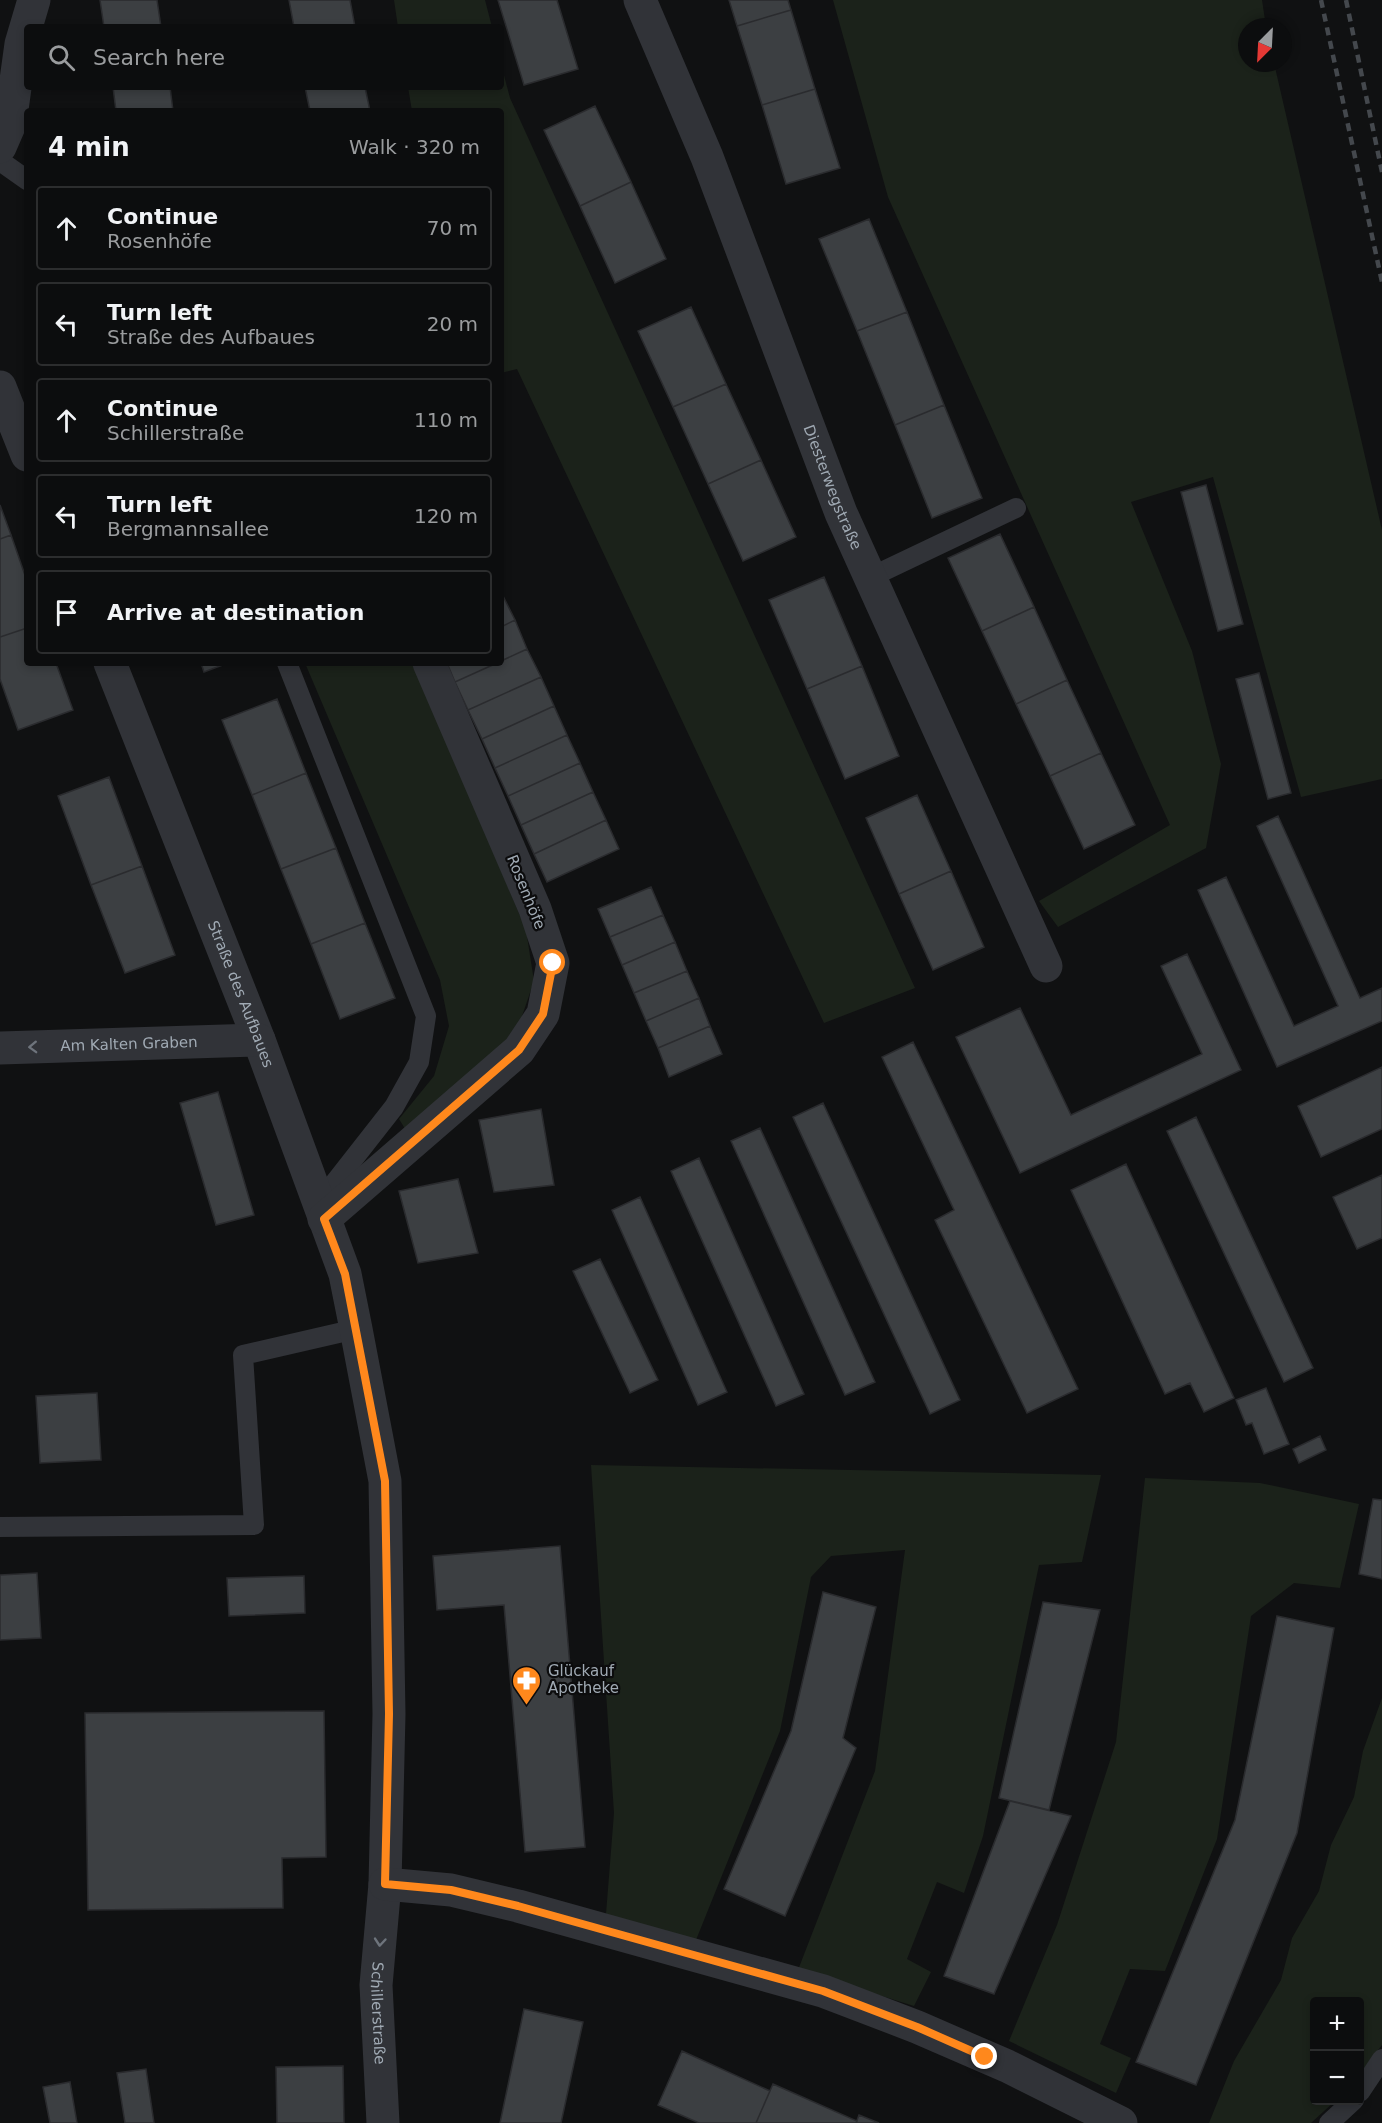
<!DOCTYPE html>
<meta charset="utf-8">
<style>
:root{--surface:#0c0d0e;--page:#1a1b1c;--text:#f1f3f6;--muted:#9a9c9e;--line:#2c2d2e}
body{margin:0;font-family:"DejaVu Sans",sans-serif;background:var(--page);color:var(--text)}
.controls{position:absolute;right:18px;bottom:18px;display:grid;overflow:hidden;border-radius:6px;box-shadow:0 3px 9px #0003}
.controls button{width:54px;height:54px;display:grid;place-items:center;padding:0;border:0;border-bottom:2px solid var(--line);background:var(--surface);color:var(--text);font:30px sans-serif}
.compass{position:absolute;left:1238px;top:18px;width:54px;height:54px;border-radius:50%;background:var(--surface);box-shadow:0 3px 9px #0003;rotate:204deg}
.stop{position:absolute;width:18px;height:18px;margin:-14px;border:4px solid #ff881c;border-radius:50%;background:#fff}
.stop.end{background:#ff881c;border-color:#fff;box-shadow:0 2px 6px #0008}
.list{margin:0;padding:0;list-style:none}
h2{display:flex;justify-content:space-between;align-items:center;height:78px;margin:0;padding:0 24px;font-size:26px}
h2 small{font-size:20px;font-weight:400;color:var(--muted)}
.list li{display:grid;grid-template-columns:39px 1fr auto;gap:18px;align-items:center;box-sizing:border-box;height:84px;margin:0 12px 12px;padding:0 12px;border:2px solid var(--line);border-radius:6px}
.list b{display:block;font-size:22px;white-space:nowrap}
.list p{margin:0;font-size:20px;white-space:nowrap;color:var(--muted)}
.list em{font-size:20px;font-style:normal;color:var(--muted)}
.icon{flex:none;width:33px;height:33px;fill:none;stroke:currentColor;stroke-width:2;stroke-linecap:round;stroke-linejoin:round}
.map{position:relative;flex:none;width:1382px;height:2123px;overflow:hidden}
.search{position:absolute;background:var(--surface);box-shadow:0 3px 9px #0003;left:24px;top:24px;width:480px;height:66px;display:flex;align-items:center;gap:15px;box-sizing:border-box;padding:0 21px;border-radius:6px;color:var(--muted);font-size:22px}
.panel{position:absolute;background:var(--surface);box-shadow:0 3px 9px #0003;left:24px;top:108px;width:480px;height:558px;border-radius:6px}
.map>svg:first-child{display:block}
</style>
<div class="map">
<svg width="1382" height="2123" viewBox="0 0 1382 2123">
<rect width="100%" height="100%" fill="#101112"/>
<!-- green -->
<path fill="#1b221a" d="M 394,0 L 485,0 L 492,27 L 398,27 Z
M 833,0 L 1262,0 L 1266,27 L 1247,27 L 1247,63 L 1274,63 L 1382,530 L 1382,779 L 1301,797 L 1213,477 L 1131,502 L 1192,651 L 1221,764 L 1206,848 L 1058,927 L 1039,901 L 1170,825 L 888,197 Z
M 501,64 L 510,98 L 915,988 L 824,1023 L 517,369 L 501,373 L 501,111 L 412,111 L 408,87 L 501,87 Z
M 305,663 L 414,663 L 526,930 L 534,981 L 520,1022 L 496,1056 L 407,1132 L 399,1119 L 434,1076 L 449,1026 L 440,980 Z
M 591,1465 L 1101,1475 L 1082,1562 L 1039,1565 L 983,1836 L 964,1893 L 937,1882 L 907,1959 L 931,1972 L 914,2006 L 798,1970 L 875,1771 L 905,1550 L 831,1556 L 811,1577 L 780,1731 L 696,1940 L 606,1914 L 614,1813 Z
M 1145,1478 L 1260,1483 L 1359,1504 L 1340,1588 L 1294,1583 L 1251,1616 L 1217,1839 L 1165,1971 L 1130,1969 L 1100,2044 L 1131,2058 L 1116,2093 L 1009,2041 L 1057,1925 L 1116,1742 Z
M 1382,1698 L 1382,2045 L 1360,2074 L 1360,2002 L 1314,2002 L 1314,2100 L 1335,2101 L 1311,2123 L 1209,2123 L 1234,2061 L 1281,1980 L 1292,1938 L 1319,1891 L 1331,1845 L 1354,1797 L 1363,1751 Z"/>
<!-- building -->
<path fill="#3c3f42" stroke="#2a2b2e" stroke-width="1.5" d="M 100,0 L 157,0 L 161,27 L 104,27 Z
M 289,0 L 350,0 L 355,27 L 294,27 Z
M 498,0 L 557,0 L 578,69 L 524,85 Z
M 729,0 L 788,0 L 791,10 L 737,26 Z
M 791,10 L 815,89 L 762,105 L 737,26 Z
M 113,87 L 170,87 L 173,111 L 116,111 Z
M 305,87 L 365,87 L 370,111 L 310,111 Z
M 815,89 L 840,168 L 786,184 L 762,105 Z
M 595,106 L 631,182 L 580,206 L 544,130 Z
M 631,182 L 666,259 L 615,283 L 580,206 Z
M 869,219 L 907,312 L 857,331 L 819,239 Z
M 691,307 L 726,384 L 673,407 L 638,331 Z
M 907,312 L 944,405 L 895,425 L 857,331 Z
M 726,384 L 761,460 L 708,484 L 673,407 Z
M 944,405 L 982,498 L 932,518 L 895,425 Z
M 761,460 L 796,537 L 743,561 L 708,484 Z
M 1206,485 L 1243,624 L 1218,631 L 1181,492 Z
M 0,505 L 11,535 L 0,539 Z
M 1000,534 L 1034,607 L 982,631 L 948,558 Z
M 11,535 L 27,581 L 27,628 L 0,637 L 0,539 Z
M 824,577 L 862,666 L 807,689 L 769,600 Z
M 501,592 L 515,620 L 501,627 Z
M 1034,607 L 1067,680 L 1016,704 L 982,631 Z
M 515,620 L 527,649 L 501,661 L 501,627 Z
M 27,628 L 27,663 L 56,663 L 73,710 L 18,730 L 0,679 L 0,637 Z
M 527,649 L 541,677 L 468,710 L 455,682 Z
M 201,663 L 228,663 L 204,672 Z
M 447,663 L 497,663 L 455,682 Z
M 862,666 L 899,756 L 845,779 L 807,689 Z
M 1259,673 L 1291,793 L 1268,799 L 1236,679 Z
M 541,677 L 554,706 L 482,739 L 468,710 Z
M 1067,680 L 1101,753 L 1050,776 L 1016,704 Z
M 277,699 L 306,773 L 252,795 L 222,720 Z
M 554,706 L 567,735 L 495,768 L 482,739 Z
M 567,735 L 580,763 L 508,796 L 495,768 Z
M 1101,753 L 1135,825 L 1084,849 L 1050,776 Z
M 580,763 L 593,792 L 521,825 L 508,796 Z
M 306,773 L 336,848 L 281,869 L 252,795 Z
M 109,777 L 142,866 L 91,885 L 58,796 Z
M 593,792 L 606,820 L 534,854 L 521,825 Z
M 917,795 L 951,871 L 899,894 L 866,818 Z
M 1278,816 L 1360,998 L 1382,988 L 1382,1021 L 1277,1067 L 1198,890 L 1226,877 L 1294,1026 L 1338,1006 L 1257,826 Z
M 606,820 L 619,849 L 547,882 L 534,854 Z
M 336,848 L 365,923 L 311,944 L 281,869 Z
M 142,866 L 175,955 L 125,973 L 91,885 Z
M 951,871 L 984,947 L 933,970 L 899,894 Z
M 651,887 L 663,915 L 610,937 L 598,909 Z
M 663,915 L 675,942 L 622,965 L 610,937 Z
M 365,923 L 395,998 L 340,1019 L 311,944 Z
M 675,942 L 687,971 L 634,993 L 622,965 Z
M 1187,954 L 1241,1070 L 1020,1173 L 956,1037 L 1020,1008 L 1071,1115 L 1202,1054 L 1161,966 Z
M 687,971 L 699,998 L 646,1021 L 634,993 Z
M 699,998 L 710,1026 L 658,1048 L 646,1021 Z
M 710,1026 L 722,1054 L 669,1077 L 658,1048 Z
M 913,1042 L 1078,1389 L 1027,1413 L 935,1220 L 954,1210 L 882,1057 Z
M 1382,1067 L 1382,1129 L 1321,1157 L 1298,1106 Z
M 218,1092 L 254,1215 L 216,1225 L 180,1103 Z
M 823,1103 L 960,1400 L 930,1414 L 793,1117 Z
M 541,1109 L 554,1185 L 494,1192 L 479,1120 Z
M 1196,1117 L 1313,1368 L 1284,1382 L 1167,1131 Z
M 760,1128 L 875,1382 L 845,1395 L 731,1141 Z
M 699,1158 L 804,1394 L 776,1406 L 671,1171 Z
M 1126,1164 L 1234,1398 L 1204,1412 L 1190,1383 L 1165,1394 L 1071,1190 Z
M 1382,1175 L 1382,1238 L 1357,1249 L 1333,1197 Z
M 458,1179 L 478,1253 L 418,1263 L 399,1191 Z
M 640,1197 L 727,1392 L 698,1405 L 612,1210 Z
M 600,1259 L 658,1380 L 630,1393 L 573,1271 Z
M 1266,1388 L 1289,1444 L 1264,1454 L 1252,1423 L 1246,1425 L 1236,1400 Z
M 97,1393 L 101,1460 L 40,1463 L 36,1396 Z
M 1320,1436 L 1326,1450 L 1299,1463 L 1293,1449 Z
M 1373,1499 L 1382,1500 L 1382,1579 L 1359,1574 Z
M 560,1546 L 585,1847 L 525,1852 L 504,1605 L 437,1610 L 433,1556 Z
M 37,1573 L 41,1638 L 0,1640 L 0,1575 Z
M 304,1576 L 305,1613 L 229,1616 L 227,1578 Z
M 823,1592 L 876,1607 L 843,1738 L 856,1748 L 785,1916 L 724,1889 L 791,1731 Z
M 1043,1602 L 1100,1610 L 1049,1810 L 999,1798 Z
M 1277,1616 L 1334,1628 L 1297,1833 L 1196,2085 L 1136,2062 L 1235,1820 Z
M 324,1711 L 326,1857 L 282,1858 L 283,1908 L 88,1910 L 85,1713 Z
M 1010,1801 L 1071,1816 L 994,1994 L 944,1976 Z
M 524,2009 L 583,2022 L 561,2123 L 500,2123 Z
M 682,2051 L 770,2091 L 756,2123 L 699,2123 L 658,2105 Z
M 343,2066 L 344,2123 L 277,2123 L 276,2067 Z
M 146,2069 L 154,2123 L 125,2123 L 117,2073 Z
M 70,2082 L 77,2123 L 50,2123 L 43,2087 Z
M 773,2084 L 857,2121 L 856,2123 L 756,2123 Z
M 859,2115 L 879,2123 L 856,2123 Z"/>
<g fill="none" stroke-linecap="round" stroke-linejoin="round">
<!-- service -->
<path stroke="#313338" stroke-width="20" d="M 0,161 L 27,180
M 871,577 L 1016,508
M 287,663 L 426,1016 L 419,1062 L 394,1107 L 318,1204
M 0,1527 L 254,1525 L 243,1355 L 356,1329
M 1360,2092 L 1382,2059
M 1329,2123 L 1354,2100"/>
<!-- minor -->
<g stroke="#313338" stroke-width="33">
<path id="s1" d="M 640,0 L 707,157 L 841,513 L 1046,966"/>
<path d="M 0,147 L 10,124 L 21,44 L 34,0"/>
<path d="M 0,387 L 27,455"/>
<path id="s2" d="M 110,663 L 259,1040 L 345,1274 L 356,1329 L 385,1481 L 389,1714 L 385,1884 L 376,1985 L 383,2123"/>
<path id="s3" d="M 0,1048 L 259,1040"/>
<path d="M 324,1219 L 519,1050 L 543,1014 L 553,963 L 535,909 L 429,663"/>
<path d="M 385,1884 L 451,1890 L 518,1906 L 823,1991 L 917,2027 L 1007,2066 L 1121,2123"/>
</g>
<!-- rail -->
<path stroke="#44484d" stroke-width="4.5" stroke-dasharray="8 6" stroke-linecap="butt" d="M 1321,0 L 1382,282
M 1346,0 L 1382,172"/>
</g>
<!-- one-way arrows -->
<defs><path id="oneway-chevron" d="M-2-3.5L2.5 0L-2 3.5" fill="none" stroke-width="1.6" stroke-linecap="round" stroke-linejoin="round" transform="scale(1.5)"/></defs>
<g stroke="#6e747c">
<use href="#oneway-chevron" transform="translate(33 1047) rotate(178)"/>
<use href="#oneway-chevron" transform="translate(380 1942) rotate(95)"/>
</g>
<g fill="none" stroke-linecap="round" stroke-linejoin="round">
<!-- route -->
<path stroke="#ff881c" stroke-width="8" d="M 553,963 L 543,1014 L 519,1050 L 324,1219 L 345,1274 L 385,1481 L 389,1714 L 385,1884 L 451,1890 L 518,1906 L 823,1991 L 917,2027 L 985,2057"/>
</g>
<!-- icons -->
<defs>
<symbol id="pharmacy-pin" viewBox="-11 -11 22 30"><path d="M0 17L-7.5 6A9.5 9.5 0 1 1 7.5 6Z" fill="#ff881c" stroke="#0c0c0d"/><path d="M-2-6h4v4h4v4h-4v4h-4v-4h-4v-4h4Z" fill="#fff"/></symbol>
</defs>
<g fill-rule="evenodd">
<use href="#pharmacy-pin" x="510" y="1664" width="33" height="45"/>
</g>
<g text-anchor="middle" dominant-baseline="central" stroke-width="4.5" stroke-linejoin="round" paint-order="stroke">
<!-- street labels -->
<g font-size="15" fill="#a0aab4" stroke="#0c0c0d">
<text stroke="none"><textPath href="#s1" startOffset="524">Diesterwegstraße</textPath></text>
<text transform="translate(526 892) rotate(68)">Rosenhöfe</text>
<text stroke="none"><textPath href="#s2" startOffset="356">Straße des Aufbaues</textPath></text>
<text stroke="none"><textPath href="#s3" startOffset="129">Am Kalten Graben</textPath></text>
<text stroke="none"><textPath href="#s2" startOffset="1398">Schillerstraße</textPath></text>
</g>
<!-- poi labels -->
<g font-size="15" fill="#a0aab4" stroke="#0c0c0d" text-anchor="start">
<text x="548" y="1671">Glückauf<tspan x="548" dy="17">Apotheke</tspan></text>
</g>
</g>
</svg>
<div class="controls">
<button>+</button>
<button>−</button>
</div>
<svg class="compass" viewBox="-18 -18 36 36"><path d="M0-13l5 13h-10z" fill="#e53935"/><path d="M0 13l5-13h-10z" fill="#9a9c9e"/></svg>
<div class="stop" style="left:553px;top:963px"></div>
<div class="stop end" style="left:985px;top:2057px"></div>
<div class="search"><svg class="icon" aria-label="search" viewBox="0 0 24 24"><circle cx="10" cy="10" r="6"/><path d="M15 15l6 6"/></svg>Search here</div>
<section class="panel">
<h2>4 min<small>Walk · 320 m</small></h2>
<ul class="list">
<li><svg class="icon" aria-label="ahead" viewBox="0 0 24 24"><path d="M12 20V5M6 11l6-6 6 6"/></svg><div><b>Continue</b><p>Rosenhöfe</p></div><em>70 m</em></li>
<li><svg class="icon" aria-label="left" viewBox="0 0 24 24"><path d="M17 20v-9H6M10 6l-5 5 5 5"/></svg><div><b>Turn left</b><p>Straße des Aufbaues</p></div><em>20 m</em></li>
<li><svg class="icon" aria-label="ahead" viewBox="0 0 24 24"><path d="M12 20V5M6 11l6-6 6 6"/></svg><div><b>Continue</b><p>Schillerstraße</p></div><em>110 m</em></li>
<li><svg class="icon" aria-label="left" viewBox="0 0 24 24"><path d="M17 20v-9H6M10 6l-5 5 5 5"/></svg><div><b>Turn left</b><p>Bergmannsallee</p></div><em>120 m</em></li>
<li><svg class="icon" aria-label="arrive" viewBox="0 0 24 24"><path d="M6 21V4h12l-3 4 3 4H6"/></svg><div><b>Arrive at destination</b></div></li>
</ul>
</section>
</div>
